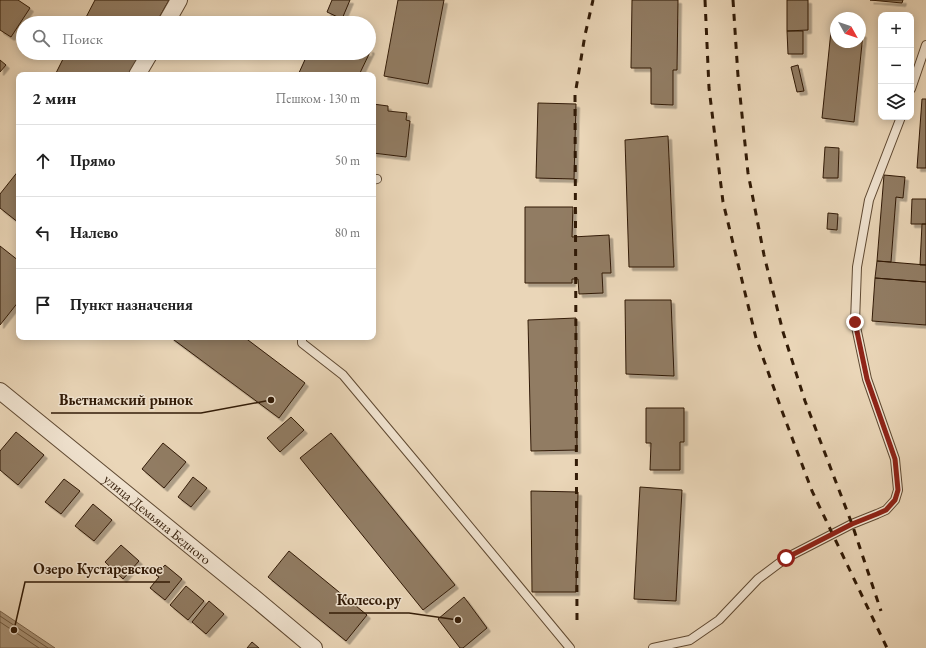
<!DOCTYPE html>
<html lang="ru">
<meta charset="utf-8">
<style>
:root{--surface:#fff;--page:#f6f6f6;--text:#222;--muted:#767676;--line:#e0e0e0}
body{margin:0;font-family:"EB Garamond",serif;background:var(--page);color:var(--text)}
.controls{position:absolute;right:12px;top:12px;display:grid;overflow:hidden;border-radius:8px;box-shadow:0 2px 10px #0003}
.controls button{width:36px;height:36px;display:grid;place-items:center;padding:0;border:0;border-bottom:1px solid var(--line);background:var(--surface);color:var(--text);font:20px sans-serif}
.compass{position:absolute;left:830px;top:12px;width:36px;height:36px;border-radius:50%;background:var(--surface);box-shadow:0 2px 10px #0003;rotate:130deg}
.stop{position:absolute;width:12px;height:12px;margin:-9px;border:3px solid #8f2418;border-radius:50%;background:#fff}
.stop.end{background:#8f2418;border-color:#fff;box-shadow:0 1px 4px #0008}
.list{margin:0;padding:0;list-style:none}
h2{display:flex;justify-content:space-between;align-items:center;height:52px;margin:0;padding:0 16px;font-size:17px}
h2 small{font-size:13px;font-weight:400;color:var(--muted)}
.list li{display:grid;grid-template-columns:26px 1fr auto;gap:12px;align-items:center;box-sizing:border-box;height:72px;padding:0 16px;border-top:1px solid var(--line)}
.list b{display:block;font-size:15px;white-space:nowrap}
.list em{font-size:13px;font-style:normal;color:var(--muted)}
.icon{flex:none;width:22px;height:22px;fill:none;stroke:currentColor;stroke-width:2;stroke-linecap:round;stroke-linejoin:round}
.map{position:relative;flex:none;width:926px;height:648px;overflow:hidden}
.search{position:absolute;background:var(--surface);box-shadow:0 2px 10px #0003;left:16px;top:16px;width:360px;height:44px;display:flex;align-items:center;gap:10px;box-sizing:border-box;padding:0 14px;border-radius:22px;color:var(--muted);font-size:15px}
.panel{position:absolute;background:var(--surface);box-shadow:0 2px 10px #0003;left:16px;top:72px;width:360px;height:268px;border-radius:8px}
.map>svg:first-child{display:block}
</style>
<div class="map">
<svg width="926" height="648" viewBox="0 0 926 648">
<defs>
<filter id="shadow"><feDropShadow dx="3.5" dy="3.5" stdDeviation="0" flood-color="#0004"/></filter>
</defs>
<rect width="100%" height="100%" fill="#ead6b8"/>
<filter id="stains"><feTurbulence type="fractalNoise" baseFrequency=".005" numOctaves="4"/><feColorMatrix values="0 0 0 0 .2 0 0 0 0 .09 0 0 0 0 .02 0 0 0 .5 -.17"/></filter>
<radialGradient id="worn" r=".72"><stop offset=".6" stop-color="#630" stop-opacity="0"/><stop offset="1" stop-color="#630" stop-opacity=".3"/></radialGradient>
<!-- water -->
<path fill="#ab967b" stroke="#7a644c" d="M 0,611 L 55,648 L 0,648 Z"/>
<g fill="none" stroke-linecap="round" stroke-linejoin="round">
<!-- shore -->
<path stroke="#6e5840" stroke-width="1" d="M 0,616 L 48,648
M 0,622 L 39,648"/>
</g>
<!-- building -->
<path fill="#917c63" stroke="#311a06" filter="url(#shadow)" d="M 0,0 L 18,0 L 30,8 L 11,37 L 0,30 Z
M 95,0 L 169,0 L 156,23 L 83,23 Z
M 332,0 L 350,0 L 342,19 L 327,12 Z
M 398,0 L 444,0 L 428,84 L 384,76 Z
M 632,0 L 678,0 L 677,70 L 673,70 L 673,105 L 651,104 L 651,68 L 631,68 Z
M 787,0 L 808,0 L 808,30 L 787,31 Z
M 870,0 L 903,0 L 902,3 Z
M 787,31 L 803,31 L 803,54 L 788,54 Z
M 831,31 L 836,31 L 836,42 L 860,42 L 860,33 L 863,34 L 854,122 L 822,118 Z
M 369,49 L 371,50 L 359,75 L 298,75 L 308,53 L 369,53 Z
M 66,53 L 140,53 L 129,75 L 61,75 L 56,73 Z
M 0,60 L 6,65 L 0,72 Z
M 798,65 L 804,91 L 797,92 L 791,67 Z
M 922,99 L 926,99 L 926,168 L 917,168 Z
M 538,103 L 576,104 L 574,179 L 536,178 Z
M 373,104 L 388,106 L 388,111 L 407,113 L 406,120 L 410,121 L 406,157 L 373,153 Z
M 668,136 L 674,267 L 629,267 L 625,140 Z
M 825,147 L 839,148 L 838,178 L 823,178 Z
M 19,170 L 19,223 L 0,208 L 0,194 Z
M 884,175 L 905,177 L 903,198 L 896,197 L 891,262 L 877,261 Z
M 912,199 L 926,199 L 926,224 L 911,224 Z
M 525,207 L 573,207 L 572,237 L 609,235 L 611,273 L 602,273 L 603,293 L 579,294 L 578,279 L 572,279 L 572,283 L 525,283 Z
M 828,213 L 838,214 L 837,230 L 827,229 Z
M 922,224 L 926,224 L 926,265 L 920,265 Z
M 0,246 L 19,261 L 19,301 L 0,325 Z
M 877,261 L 926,265 L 926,282 L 875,278 Z
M 875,278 L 926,282 L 926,325 L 872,321 Z
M 625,300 L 671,300 L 674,376 L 626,374 Z
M 576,318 L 577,450 L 531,451 L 528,320 Z
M 170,337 L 244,337 L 305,383 L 279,418 Z
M 646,408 L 684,408 L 684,442 L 680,442 L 680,470 L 650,470 L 651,443 L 646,443 Z
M 291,417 L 304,430 L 280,452 L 267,438 Z
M 16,432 L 44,455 L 18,485 L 0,470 L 0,451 Z
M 331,433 L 455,585 L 423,610 L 300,458 Z
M 163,443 L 186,462 L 164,488 L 142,469 Z
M 193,477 L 207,488 L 191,507 L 178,497 Z
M 64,479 L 80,491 L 61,514 L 45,502 Z
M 640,487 L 682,490 L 676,601 L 634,599 Z
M 531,491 L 578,492 L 576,592 L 532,592 Z
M 93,504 L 112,520 L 94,541 L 75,526 Z
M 121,545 L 139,561 L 123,579 L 105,562 Z
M 289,551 L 367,615 L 346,641 L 268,577 Z
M 165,565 L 182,579 L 165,600 L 150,588 L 159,577 L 156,575 Z
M 186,586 L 204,601 L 188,620 L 170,605 Z
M 464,597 L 487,628 L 463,648 L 460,648 L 438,619 Z
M 209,601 L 224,614 L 206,634 L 192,622 Z
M 252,642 L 259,648 L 247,648 Z"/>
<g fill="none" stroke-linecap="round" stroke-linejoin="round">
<defs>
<path id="service" d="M 911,89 L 926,45
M 373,180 L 377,179
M 302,337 L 302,343 L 343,375 L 420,467 L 570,648
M 653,648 L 690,640 L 719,620 L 758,579 L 786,558 L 852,524 L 877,514 L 886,510 L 895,500 L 898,490 L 895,459 L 867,379 L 855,322 L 857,267 L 869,200 L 901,117"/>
<g id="minor">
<path d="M 166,23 L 179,0"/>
<path d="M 137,75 L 150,53"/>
<path id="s1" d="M 0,391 L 252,596 L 314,648"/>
</g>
</defs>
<!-- service casing -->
<use href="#service" stroke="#5f4932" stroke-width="10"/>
<!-- minor casing -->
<use href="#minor" stroke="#5f4932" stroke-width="18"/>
<!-- service -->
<use href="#service" stroke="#f1e4d1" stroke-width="8"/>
<!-- minor -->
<use href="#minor" stroke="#f1e4d1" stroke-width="16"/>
<!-- rail -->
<path stroke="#311a06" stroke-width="3" stroke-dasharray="7 7" stroke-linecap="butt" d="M 705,0 L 709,88 L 723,202 L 756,338 L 782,411 L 812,491 L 887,648
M 733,0 L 738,76 L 748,173 L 764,255 L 783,332 L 805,401 L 852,524 L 881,611
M 577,620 L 575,95 L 585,35 L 593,0"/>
</g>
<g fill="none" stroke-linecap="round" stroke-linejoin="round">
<!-- route -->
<path stroke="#8f2418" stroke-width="5" d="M 786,558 L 852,524 L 877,514 L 886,510 L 895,500 L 898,490 L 895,459 L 867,379 L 855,322"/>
</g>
<g text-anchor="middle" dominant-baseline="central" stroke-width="3" stroke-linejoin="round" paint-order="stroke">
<!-- street labels -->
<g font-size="14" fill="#311a06" stroke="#f1e4d1">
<text stroke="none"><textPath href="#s1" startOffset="203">улица Демьяна Бедного</textPath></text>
</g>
</g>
<!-- callouts -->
<path fill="none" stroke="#311a06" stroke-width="1.5" d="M271 400L201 413H51M14 630L25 582H170M458 620L409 613H329"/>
<g fill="#311a06" stroke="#f1e4d1" stroke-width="1.5">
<circle cx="271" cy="400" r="4"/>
<circle cx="14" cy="630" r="4"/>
<circle cx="458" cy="620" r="4"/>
</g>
<g font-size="15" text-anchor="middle" font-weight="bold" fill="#311a06" stroke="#f1e4d1" stroke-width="3" stroke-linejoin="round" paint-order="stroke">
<text x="126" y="405">Вьетнамский рынок</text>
<text x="98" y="574">Озеро Кустаревское</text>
<text x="369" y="605">Колесо.ру</text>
</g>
<rect width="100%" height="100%" filter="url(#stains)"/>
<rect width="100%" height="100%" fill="url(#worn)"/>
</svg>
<div class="controls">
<button>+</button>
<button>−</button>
<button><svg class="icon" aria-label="layers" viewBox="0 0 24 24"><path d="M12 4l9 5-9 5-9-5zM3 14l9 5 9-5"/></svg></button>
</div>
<svg class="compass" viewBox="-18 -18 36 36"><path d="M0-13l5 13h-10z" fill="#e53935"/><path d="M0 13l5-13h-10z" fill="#767676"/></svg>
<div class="stop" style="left:786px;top:558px"></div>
<div class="stop end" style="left:855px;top:322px"></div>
<div class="search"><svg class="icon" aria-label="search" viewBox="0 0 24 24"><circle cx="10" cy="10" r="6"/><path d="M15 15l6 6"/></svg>Поиск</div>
<section class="panel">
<h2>2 мин<small>Пешком · 130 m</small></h2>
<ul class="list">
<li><svg class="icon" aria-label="ahead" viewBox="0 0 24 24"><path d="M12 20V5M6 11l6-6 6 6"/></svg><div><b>Прямо</b></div><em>50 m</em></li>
<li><svg class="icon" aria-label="left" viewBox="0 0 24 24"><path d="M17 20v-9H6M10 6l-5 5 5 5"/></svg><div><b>Налево</b></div><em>80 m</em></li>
<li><svg class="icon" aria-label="arrive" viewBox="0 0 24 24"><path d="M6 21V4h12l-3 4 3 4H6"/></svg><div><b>Пункт назначения</b></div></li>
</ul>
</section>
</div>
